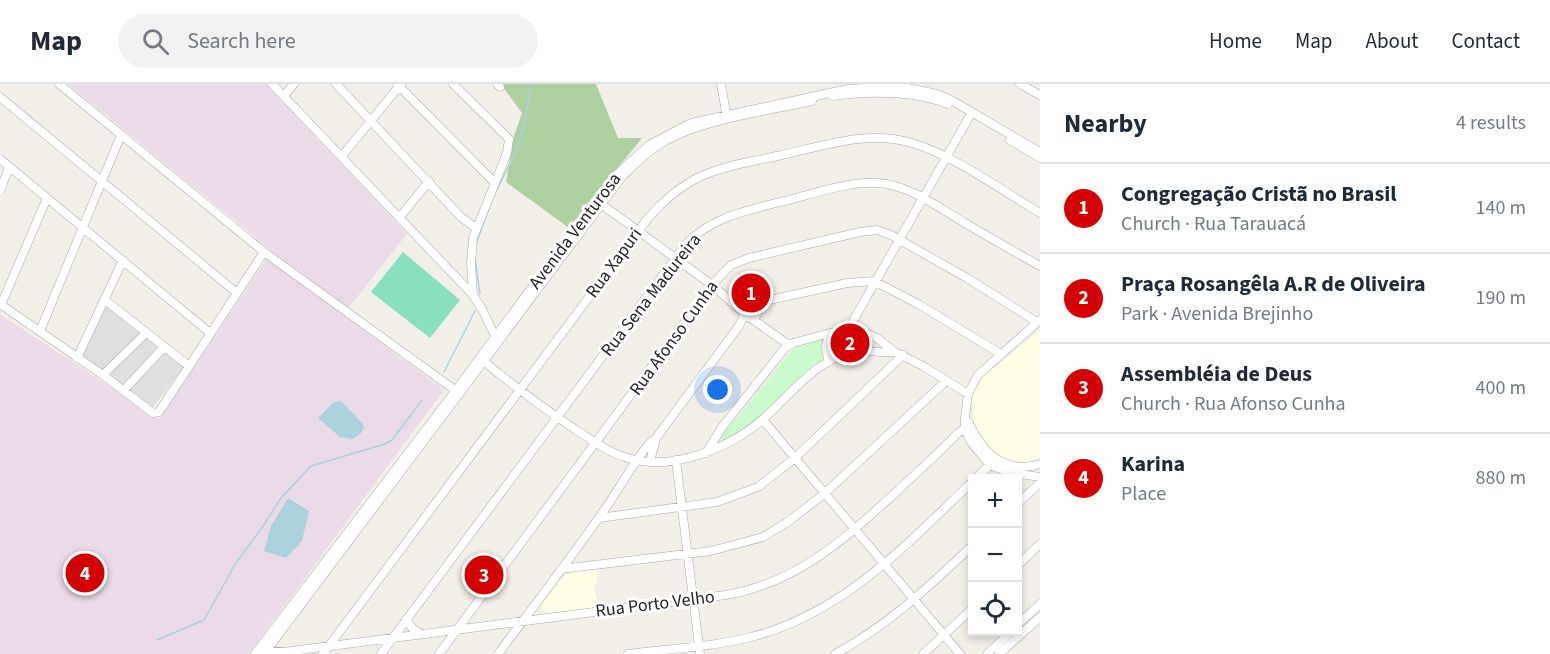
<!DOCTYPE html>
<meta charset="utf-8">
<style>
:root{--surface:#fff;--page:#f2f2f3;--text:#1f2937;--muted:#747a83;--line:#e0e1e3;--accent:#d40000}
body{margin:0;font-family:"Source Sans 3",sans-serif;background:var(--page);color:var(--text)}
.controls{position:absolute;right:18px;bottom:18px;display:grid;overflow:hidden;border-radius:0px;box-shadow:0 3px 9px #0003}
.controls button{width:54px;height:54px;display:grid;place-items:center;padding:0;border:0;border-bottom:2px solid var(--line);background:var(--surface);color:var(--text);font:30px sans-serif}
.you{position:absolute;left:718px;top:306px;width:21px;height:21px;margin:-15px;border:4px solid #fff;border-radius:50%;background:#1a73e8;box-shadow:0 0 0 9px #1a73e833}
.badge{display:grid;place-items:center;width:39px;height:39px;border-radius:50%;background:var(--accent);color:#fff;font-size:20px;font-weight:700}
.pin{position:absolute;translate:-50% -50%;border:3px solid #fff;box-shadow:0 2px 6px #0006}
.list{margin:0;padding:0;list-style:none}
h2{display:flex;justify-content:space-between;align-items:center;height:78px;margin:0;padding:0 24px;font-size:26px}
h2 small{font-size:20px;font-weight:400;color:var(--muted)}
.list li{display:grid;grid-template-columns:39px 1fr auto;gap:18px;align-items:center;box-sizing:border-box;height:90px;padding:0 24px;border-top:2px solid var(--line)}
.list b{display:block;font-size:22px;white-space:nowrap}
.list p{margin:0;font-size:20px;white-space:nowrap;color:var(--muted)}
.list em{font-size:20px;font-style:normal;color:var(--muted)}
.icon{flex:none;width:33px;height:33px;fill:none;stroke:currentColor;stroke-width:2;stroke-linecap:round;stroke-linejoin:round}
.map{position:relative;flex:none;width:1040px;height:570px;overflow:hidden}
header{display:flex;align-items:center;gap:36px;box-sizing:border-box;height:84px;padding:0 30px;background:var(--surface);border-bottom:2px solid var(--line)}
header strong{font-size:28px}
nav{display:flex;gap:33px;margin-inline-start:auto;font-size:21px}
.search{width:420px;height:54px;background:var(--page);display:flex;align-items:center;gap:15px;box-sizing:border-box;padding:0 21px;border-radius:33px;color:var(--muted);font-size:22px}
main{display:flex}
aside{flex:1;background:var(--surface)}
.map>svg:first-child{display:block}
</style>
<header>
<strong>Map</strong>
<div class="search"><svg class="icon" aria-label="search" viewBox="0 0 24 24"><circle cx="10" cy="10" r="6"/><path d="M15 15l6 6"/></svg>Search here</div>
<nav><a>Home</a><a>Map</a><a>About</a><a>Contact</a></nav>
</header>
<main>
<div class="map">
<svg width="1040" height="570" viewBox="0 0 1040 570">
<rect width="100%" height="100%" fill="#f2efe9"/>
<!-- residential -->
<path fill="#e0dfdf" d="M 107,221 L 184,283 L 153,323 L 82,273 Z"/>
<!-- industrial -->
<path fill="#ebdbe8" d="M 68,0 L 266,0 L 407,150 L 343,231 L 444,306 L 249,570 L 0,570 L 0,230 L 159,335 L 272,167 Z"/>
<!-- education -->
<path fill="#ffffe5" d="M 1040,246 L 1040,374 L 1030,379 L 1003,373 L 990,366 L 980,353 L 973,337 L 972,314 L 976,302 L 983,293 Z
M 596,485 L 597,497 L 594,502 L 599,524 L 551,529 L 545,528 L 542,523 L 544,518 L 566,490 Z"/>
<!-- forest -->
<path fill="#add19e" d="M 504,0 L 596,0 L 618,54 L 642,54 L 569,144 L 506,98 L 514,52 L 522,29 L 502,2 Z"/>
<!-- park -->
<path fill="#c8facc" d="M 846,248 L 871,257 L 872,262 L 833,271 L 829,262 L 831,253 Z
M 827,254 L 828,274 L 817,279 L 760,332 L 751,343 L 727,356 L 722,356 L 721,354 L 724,347 L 739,332 L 793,265 Z"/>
<!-- pitch -->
<path fill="#88e0be" d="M 403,168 L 460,216 L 430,254 L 371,208 Z"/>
<!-- water -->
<path fill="#aad3df" d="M 341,317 L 362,339 L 364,343 L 361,349 L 353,355 L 340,353 L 318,334 L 334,318 Z
M 288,414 L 309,427 L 302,457 L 286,474 L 264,467 L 271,442 Z"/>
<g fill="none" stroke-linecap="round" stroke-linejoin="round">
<!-- stream -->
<path stroke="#aad3df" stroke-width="1.5" d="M 476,160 L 493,113 L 516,68 L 526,33 L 531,0
M 475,173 L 480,210
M 444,288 L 475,227
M 157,556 L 204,536 L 236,479 L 261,445 L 281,414 L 311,382 L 385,360 L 392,356 L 422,316"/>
<defs>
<path id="minor" d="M 59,0 L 264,168 L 459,309
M 272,0 L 473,211 L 482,225 L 496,254
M 336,0 L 461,133 L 476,144
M 397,0 L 495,99
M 453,0 L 509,55 L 507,69 L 473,154 L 471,179 L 473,211
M 497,0 L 500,3
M 721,0 L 727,34
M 1020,0 L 1040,11
M 284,12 L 294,0
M 833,12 C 871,7 911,6 948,20
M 0,13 L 237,209
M 1010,56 L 1040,74
M 342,72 L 401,0
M 0,75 L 210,249
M 0,107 L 9,83
M 597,117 L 712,201 L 744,229
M 400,133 L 429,97
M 105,216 L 189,282
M744 227a7 7 0 1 1 14 0a7 7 0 1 1-14 0Z
M 0,220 L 103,291 L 153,329 L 159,328 L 264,168
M 751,220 L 847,199 L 874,197 L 920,221 L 1001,270
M 1,221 L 47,114
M 752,235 L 789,261
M 1040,236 L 978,291 L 968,310 L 965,333 L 965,344 L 970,357 L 990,381 L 1008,388 L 1040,393
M 849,244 L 972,28
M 40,247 L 121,51
M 77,274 L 123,176
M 481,275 C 511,300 543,324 576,346 C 592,356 609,369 628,374 C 672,388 730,364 763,335 C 794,308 819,270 863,267 C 873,267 884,269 895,268
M 828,277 L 826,262 L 829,251
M 103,291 L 146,249
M 124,306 L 164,263
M 763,336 L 960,570
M 969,339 C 983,369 1004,391 1040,380
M 706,369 L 723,342 L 785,264 L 793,259 L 849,244 L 858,246 L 877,254 L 895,268 L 923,282 L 968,310
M 676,376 L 700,570
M 650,377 L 656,355
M 976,394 L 992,379
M 1017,420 L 1040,399
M 599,434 L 717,418 L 758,403 L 795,374 L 903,271
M 1017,482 L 1040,460
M 561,485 L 711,467 L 763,453 L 789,437 L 824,410 L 946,297
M 406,535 L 412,544 L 421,550
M 1017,541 L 1040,520
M 263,566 L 284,568 L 726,511 C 796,499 841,458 892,412 C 914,391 937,371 958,349 L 970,341
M 255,570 L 456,306 L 612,95 L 649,61 L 691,39 L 848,5 L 898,2 L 937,10 L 951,16 L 1040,68
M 264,570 L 621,94 C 633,82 645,69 660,60 C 698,36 767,27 812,17
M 323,570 L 648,134 C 662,118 678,104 697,94 C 722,82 750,78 777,72 C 820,63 867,45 912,59 C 955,72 1001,106 1040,129
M 381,570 L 686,160 C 712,133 745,127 780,118 C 810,111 848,97 878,99 C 910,101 939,124 965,139 C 990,154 1015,168 1040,182
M 439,570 L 712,201 L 731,181 L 749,174 L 860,148 L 877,146 L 891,151 L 967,194 L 1037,238
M 498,570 C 534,522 571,474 605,425 C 616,410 644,360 656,354 L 739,242 L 744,231
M 628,570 C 669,565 711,563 751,553 C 842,530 906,461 972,398
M 835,570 C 890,540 927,504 972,462
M 923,570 L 972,525
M 987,570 L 1011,548
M 999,570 L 1040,533"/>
</defs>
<!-- minor casing -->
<use href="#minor" stroke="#a9a9a9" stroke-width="9"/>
<!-- minor -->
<use href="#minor" stroke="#fff" stroke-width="8"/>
</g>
<g text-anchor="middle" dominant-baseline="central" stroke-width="6" stroke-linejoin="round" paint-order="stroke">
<!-- street labels -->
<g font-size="18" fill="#222" stroke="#fff">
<text transform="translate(575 147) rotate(-53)">Avenida Venturosa</text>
<text transform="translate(614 179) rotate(-54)">Rua Xapuri</text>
<text transform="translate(651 211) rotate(-52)">Rua Sena Madureira</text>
<text transform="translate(674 254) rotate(-54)">Rua Afonso Cunha</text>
<text transform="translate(655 520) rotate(-7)">Rua Porto Velho</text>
</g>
</g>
</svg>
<div class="controls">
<button>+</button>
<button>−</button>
<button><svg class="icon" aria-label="locate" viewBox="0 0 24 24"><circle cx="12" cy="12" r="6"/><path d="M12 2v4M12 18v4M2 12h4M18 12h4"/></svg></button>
</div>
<div class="you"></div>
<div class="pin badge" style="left:751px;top:209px">1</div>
<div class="pin badge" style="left:850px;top:259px">2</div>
<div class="pin badge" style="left:484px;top:491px">3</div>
<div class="pin badge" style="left:85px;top:489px">4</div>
</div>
<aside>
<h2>Nearby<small>4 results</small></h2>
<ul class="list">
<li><span class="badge">1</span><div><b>Congregação Cristã no Brasil</b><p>Church · Rua Tarauacá</p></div><em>140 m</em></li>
<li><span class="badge">2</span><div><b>Praça Rosangêla A.R de Oliveira</b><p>Park · Avenida Brejinho</p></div><em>190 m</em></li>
<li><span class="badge">3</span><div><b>Assembléia de Deus</b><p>Church · Rua Afonso Cunha</p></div><em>400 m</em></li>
<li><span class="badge">4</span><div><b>Karina</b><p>Place</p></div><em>880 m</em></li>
</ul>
</aside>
</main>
